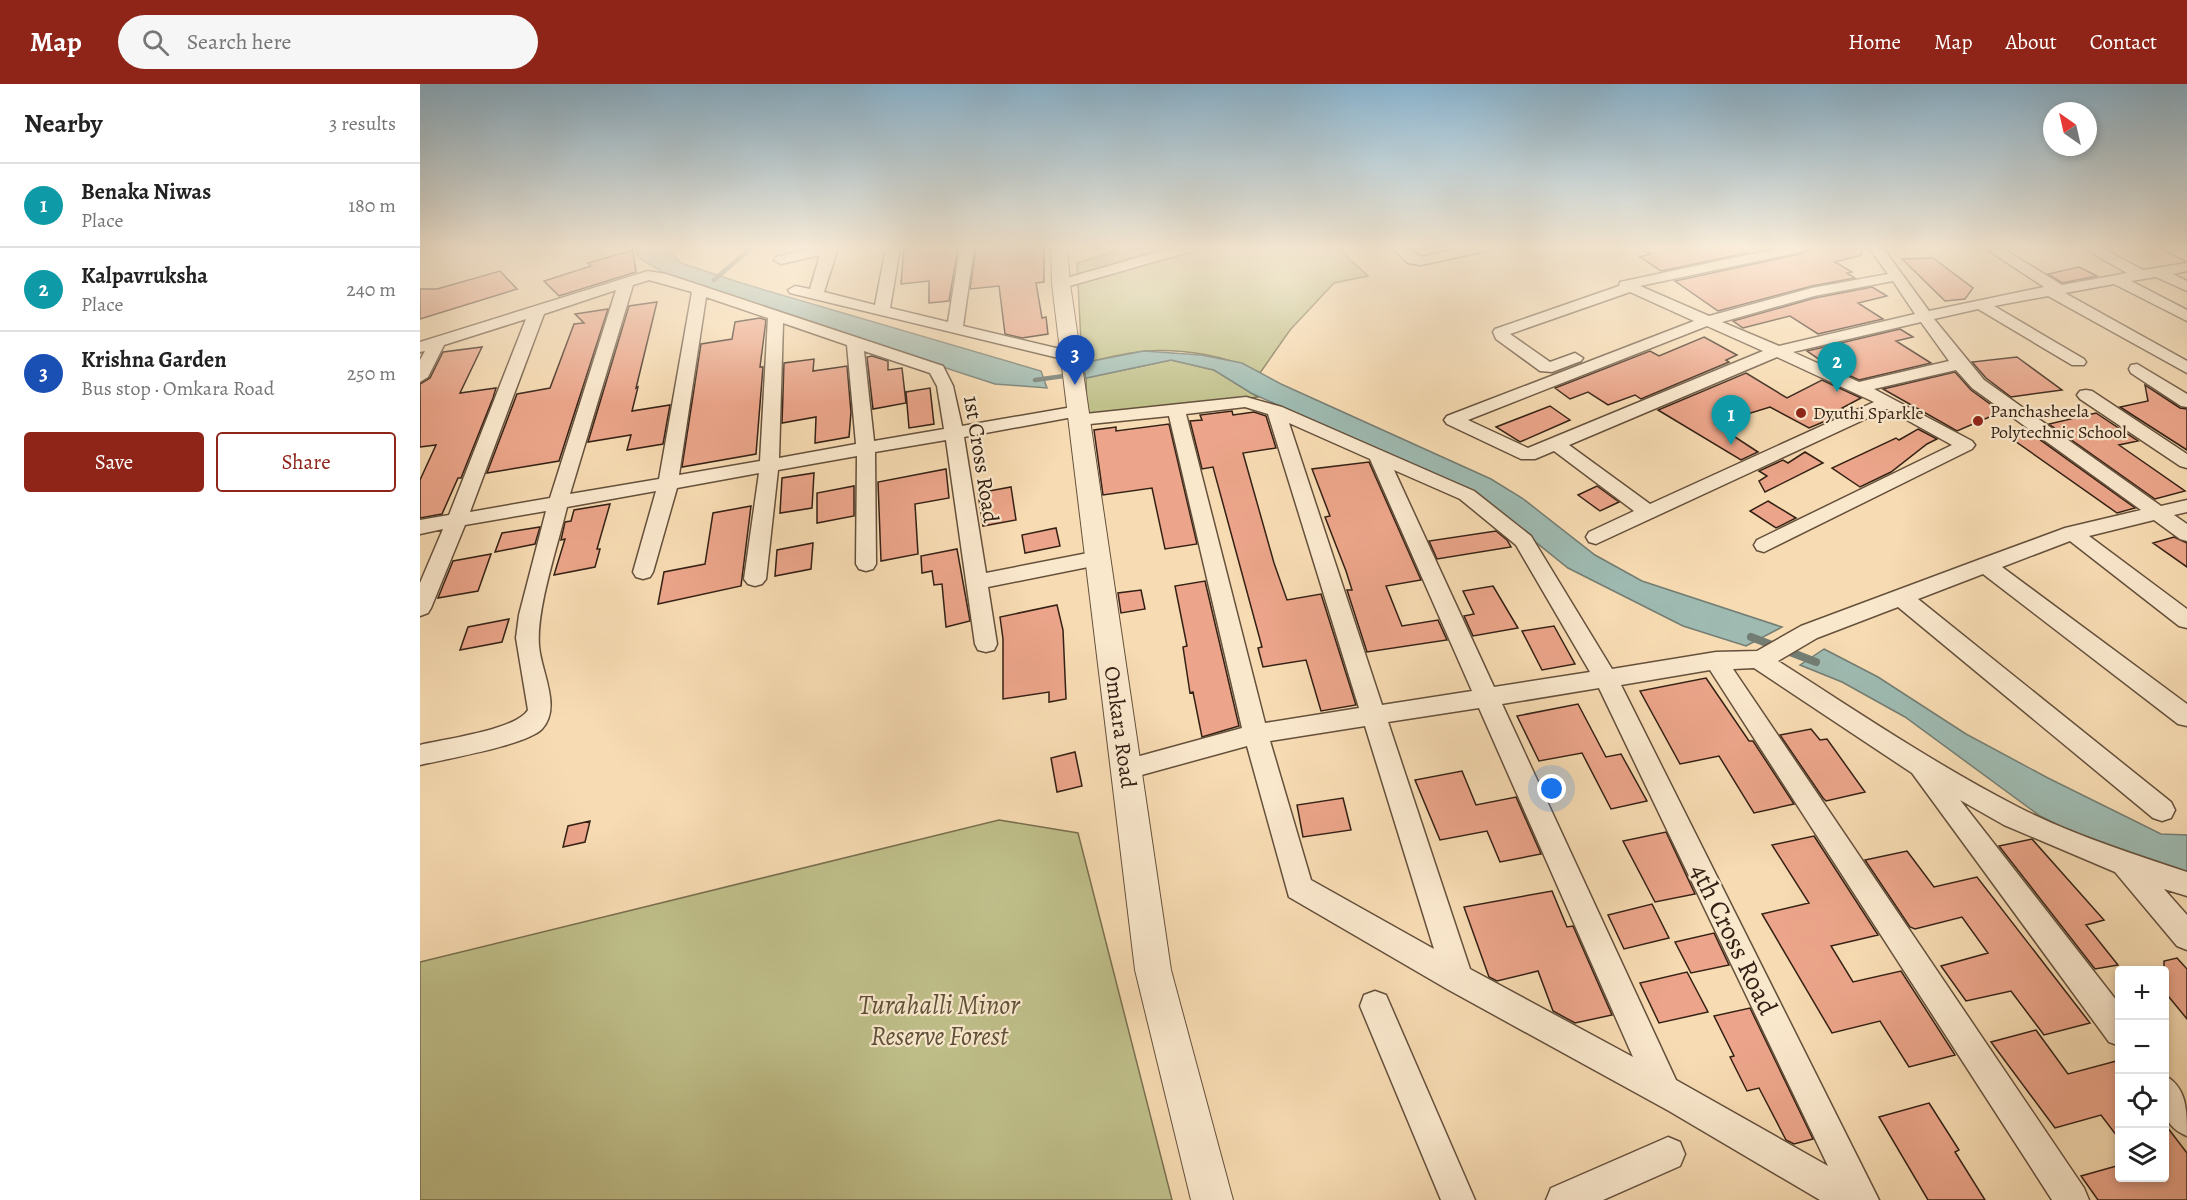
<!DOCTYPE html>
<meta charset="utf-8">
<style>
:root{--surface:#fff;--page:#f6f6f6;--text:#222;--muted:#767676;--line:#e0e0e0;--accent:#8f2418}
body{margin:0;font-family:Alegreya,serif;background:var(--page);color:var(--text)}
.controls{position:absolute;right:18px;bottom:18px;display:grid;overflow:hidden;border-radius:6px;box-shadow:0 3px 9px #0003}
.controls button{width:54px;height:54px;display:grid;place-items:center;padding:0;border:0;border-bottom:2px solid var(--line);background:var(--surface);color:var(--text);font:30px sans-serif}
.compass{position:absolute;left:1623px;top:18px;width:54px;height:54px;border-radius:50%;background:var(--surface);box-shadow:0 3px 9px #0003;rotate:326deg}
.you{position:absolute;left:1132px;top:705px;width:21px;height:21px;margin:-15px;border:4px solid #fff;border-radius:50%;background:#1a73e8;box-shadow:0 0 0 9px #1a73e833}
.badge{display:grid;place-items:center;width:39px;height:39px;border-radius:50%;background:var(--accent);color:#fff;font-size:20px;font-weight:700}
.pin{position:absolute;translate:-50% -50px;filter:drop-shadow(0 2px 3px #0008)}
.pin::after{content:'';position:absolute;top:32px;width:21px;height:18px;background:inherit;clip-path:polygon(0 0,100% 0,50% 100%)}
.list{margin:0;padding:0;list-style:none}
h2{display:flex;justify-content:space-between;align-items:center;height:78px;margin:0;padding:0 24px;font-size:26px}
h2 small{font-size:20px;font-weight:400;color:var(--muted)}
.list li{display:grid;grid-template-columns:39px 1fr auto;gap:18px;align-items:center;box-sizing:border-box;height:84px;padding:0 24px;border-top:2px solid var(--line)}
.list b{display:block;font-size:22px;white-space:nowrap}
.list p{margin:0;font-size:20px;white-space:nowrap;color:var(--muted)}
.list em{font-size:20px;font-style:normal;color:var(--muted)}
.actions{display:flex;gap:12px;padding:18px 24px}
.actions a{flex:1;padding:14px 0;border:2px solid var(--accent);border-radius:6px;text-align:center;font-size:21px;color:var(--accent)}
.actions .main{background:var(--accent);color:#fff}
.icon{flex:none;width:33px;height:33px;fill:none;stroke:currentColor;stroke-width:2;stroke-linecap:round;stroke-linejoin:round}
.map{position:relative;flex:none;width:1767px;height:1116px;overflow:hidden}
header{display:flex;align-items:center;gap:36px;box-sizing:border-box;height:84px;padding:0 30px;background:var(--accent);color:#fff}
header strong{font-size:28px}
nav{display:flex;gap:33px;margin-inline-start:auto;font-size:21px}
.search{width:420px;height:54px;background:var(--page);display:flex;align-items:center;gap:15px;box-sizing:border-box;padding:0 21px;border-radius:33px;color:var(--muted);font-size:22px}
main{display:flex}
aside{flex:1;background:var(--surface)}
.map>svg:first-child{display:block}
.green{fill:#bfbf8a;stroke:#7a7050;stroke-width:1.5}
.water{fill:#9ebab1;stroke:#747d73;stroke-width:1.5}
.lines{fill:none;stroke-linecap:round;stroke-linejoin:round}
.stream-far1{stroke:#747d73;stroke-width:4.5}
.stream{stroke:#747d73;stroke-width:8}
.building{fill:#eca58a;stroke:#342115;stroke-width:1.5}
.minor-casing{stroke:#65503c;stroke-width:3}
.tertiary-casing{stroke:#65503c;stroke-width:2}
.minor{fill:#fae8cd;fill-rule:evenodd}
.tertiary{fill:#fae8cd;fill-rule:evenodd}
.poi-dot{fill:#8f2418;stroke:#fae8cd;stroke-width:2}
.labels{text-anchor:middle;stroke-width:4.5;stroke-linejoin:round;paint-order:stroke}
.far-poi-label{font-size:18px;fill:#342115;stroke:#fae8cd;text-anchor:start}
.street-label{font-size:22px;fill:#342115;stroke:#fae8cd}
.near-street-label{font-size:27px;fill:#342115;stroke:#fae8cd}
.near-park-label{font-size:27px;font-style:italic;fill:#5e5038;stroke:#fae8cd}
</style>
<header>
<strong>Map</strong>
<div class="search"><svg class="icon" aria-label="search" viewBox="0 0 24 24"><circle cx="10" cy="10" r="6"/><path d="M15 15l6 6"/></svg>Search here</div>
<nav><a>Home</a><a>Map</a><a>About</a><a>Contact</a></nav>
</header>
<main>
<aside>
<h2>Nearby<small>3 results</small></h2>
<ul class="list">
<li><span class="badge" style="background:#0f9aa8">1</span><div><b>Benaka Niwas</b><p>Place</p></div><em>180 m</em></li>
<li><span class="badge" style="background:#0f9aa8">2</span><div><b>Kalpavruksha</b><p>Place</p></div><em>240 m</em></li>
<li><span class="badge" style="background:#1a4fb4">3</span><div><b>Krishna Garden</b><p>Bus stop · Omkara Road</p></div><em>250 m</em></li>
</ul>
<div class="actions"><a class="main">Save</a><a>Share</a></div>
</aside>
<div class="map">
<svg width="1767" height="1116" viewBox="0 0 1767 1116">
<rect width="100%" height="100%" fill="#f7dbb2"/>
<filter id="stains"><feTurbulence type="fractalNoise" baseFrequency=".00333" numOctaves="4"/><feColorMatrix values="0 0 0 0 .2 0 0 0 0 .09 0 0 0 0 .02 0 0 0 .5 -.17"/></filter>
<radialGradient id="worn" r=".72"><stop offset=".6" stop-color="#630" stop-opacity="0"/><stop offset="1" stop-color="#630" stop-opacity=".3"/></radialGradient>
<path class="green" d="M706 164H918L948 192 914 199 870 246 840 289C807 271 763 265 726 267 705 269 683 275 662 279L657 179Z
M751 276 794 286 838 313 667 334 666 294Z
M579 736 658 749 752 1116H0V878Z"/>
<path class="water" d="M216 164H246L261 179 321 199 621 287 627 304 575 300 258 197 219 174Z
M724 267 781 271 822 279 861 300 1071 395 1102 414 1175 471 1222 497 1362 543 1326 562 1263 542 1148 484 1058 412 831 309 794 286 751 276 666 294 662 279Z
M1404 565 1458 593 1546 650 1628 694 1741 750 1767 751V790L1704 774 1620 732 1485 633 1422 598 1380 581Z"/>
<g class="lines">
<path class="stream-far1" d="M294 196 331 164
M615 296 651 291"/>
<path class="stream" d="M1331 553 1396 578"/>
</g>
<path class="building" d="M484 164H538L529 217 509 219V197L481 200Z
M556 164H624V198L616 199 622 234 626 233 628 250 602 254 585 250 579 202 550 205Z
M1220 164H1320L1327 169 1241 187 1220 173 1230 170Z
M1395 164H1442V171L1415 178 1432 188 1427 189 1435 194 1392 202 1298 227 1255 197 1380 170Z
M213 166 216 188 139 212 124 197 171 182 168 179Z
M1513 174 1553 204 1545 215 1525 217 1482 175Z
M1659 183 1677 192 1642 199 1628 190Z
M80 187 97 205 0 235V205H17Z
M1452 203 1467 212 1438 219 1463 235 1398 250 1370 232 1323 244 1313 237 1395 214Z
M237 218 216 304 218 303 212 327 250 321 243 360 207 366 211 351 168 358 209 222Z
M188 225 139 377 67 389 97 310 130 304 154 240 164 239 155 230Z
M340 234 346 236 340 283H343L336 370 262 383 281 260 312 255 315 238Z
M1480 245 1493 253 1476 257 1511 279 1439 296 1409 282 1387 267Z
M1284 253 1317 271 1306 276 1309 278 1221 315 1215 311 1188 321 1168 308 1150 315 1135 304 1230 267 1239 272Z
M62 263 40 309 76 304 73 314 41 394H38L22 430 0 434V396L16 361 0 363V300L10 294 23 268Z
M452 272 468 277V286L482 284 486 319 453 325 447 273Z
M1597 273 1642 306 1591 313 1566 294 1552 278Z
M394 275 393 287 427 282 431 328 429 353 395 359 396 333 362 339 364 279Z
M1535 288 1551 306 1581 328 1537 347 1463 305Z
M1326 289 1367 314 1402 296 1441 314 1422 324 1425 326 1415 333 1389 344 1350 323 1295 340 1338 368 1321 376 1238 326Z
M1725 301 1760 324 1767 325V366L1700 323 1728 317Z
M510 304 514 340 489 344 486 308Z
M1130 322 1150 336 1100 358 1076 343Z
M812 327 813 331 834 328 846 332 856 364 823 369 854 479 867 516 901 510 936 621 901 627 886 576 843 583 838 564 842 563 793 383 782 385 770 337 782 336 780 331Z
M1676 329 1718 357 1699 361 1765 407 1735 415 1629 340Z
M749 340 777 460 745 465 732 404 683 411 674 346 696 343V347Z
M1498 345 1517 355 1507 360 1471 388 1440 403 1412 384 1476 354 1479 356Z
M1605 345 1715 424 1697 429 1585 350Z
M1385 368 1403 379 1345 408 1339 397 1347 392 1339 387 1363 376 1368 379Z
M949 378 1001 496 966 502 982 542 1018 536 1027 556 947 568 927 506H932L926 487 905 433 910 432 892 385Z
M526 385 529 414 495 420 498 470 461 477 458 398Z
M394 389 392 424 360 429 362 394Z
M434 402V432L397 439V409Z
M1177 402 1199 418 1180 427 1158 411Z
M591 403 596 436 563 442 558 409Z
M1348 417 1376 434 1356 444 1330 427Z
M190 420 177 465H180L175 483 134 491 145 455 141 456 145 438 151 437 154 426Z
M331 422 321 502 238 520 244 488 285 480 293 429Z
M120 443 115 460 75 468 82 449Z
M636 444 640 462 605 469 602 451Z
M1076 447 1087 456 1091 463 1017 475 1009 457Z
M1754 453 1767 459V483L1733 459Z
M393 459 391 485 355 492 357 466Z
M537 465 550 537 526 543 522 500 514 501 512 487 502 489 501 472Z
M71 470 58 507 18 514 33 477Z
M785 497 819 642 782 653 773 608 770 609 763 563 767 562 755 502Z
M1073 502 1098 544 1053 552 1044 532 1054 530 1043 507Z
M721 506 725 525 701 529 698 509Z
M637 521 643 546 646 615 629 618V608L583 615V555L580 533Z
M89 535 82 558 40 566 48 543Z
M1134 542 1155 580 1122 586 1102 547Z
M1286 594 1329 657H1333L1374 720 1334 729 1299 672 1260 680 1220 607Z
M1158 620 1186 673 1201 670 1227 717 1191 725 1162 669 1119 677 1097 632Z
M1391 645 1400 656 1407 655 1445 708 1406 717 1403 714 1360 651Z
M655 668 662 702 637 708 631 674Z
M1042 687 1056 721 1096 713 1121 770 1080 778 1067 747 1020 756 995 696Z
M923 714 931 746 883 753 877 721Z
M170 737 165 758 143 763 148 742Z
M1246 748 1275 810 1235 818 1203 757Z
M1394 752 1458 851 1411 862 1433 898 1481 887 1535 971 1489 983 1460 937 1412 949 1342 830 1389 819 1352 761Z
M1612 755 1684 836 1666 841 1698 881 1675 885 1579 762Z
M1487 767 1514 803 1557 793 1670 939 1624 951 1591 907 1546 917 1521 882 1568 869 1542 833 1495 845 1490 843 1445 776Z
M1132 807 1147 843 1153 842 1192 931 1155 939 1133 927 1118 887 1077 897 1069 893 1044 823Z
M1232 820 1249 854 1204 865 1188 831Z
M1294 849 1309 881 1271 889 1255 858Z
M1757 874 1767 885V935L1744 907V877Z
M1267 888 1288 928 1239 939 1220 899Z
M1330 924 1393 1055 1374 1060 1366 1056 1339 1004 1327 1007 1310 973 1314 972 1294 932Z
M1616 946 1648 990 1700 976V1056L1681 1031 1635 1044 1571 958Z
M1509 1019 1539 1066 1535 1068 1565 1116H1508L1459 1033Z
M1744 1039 1767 1069V1116H1678L1661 1092 1700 1081V1094H1744Z"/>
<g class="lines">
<g class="minor-casing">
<path id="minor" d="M393 164H418L404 208 455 221 466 164H480L470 224 528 238 540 164H554L543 242 657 269 659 272 651 277 370 209 368 206 375 202 390 205 400 171 361 180 354 176 356 173Z
M751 164H774L772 167 646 203H636L634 200 636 197Z
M972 164H988L1001 173 1041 164H1068L1066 167 1001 181 988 179Z
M1360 164H1387L1380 168 1220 202 1289 232 1392 204 1468 190 1449 164H1463L1509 227 1624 203 1565 164H1582L1642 201 1707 189 1663 164H1681L1723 186 1767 179V187L1753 190 1767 197V207L1736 193 1711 197 1767 226V237L1694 200 1645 209 1767 277V289L1628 212 1574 222 1664 275 1666 278 1664 281H1652L1558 225 1514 235 1564 296 1741 422 1767 416V428L1754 431 1767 440V457L1760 455 1734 436 1669 452 1767 525V544L1759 542 1650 457 1582 483 1767 620V642L1758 640 1563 490 1498 515 1751 718 1755 726 1751 734 1742 737 1733 734 1478 523 1397 554 1358 577C1438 628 1516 681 1600 724 1651 750 1713 770 1767 788V812L1744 805 1767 831V866L1757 862 1695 788 1584 741 1540 716 1700 921V962L1689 958 1492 689 1334 584 1313 585 1664 1104 1669 1116H1632L1290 586 1201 601 1459 1116H1400L1249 1027 1027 905 869 813 827 662 707 695 698 692 694 685 698 678 822 644 749 332 660 341 654 340 651 336 653 333 544 353 566 489 678 467 685 469 688 474 685 479 678 481 568 503 577 560 574 566 566 568 558 566 555 560 526 356 455 368 456 480 453 485 446 487 439 485 436 480 437 372 358 386 346 495 342 500 335 502 328 500 324 495 339 389 257 404 233 488 230 493 223 495 216 493 213 488 236 407 147 423C138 461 116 525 119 562 121 588 142 623 122 645 107 661 25 675 0 681V661C24 655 96 646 108 626L96 554 99 531 126 427 45 441 11 524 8 529 0 532V499L23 445 0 450V436L29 431 106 235 24 261 8 293 0 298V276L5 267 0 268V258L228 187 246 190 523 282 533 302 542 342 658 322 664 323 667 327 665 330 826 313 862 323 1054 407 1111 452 1192 585 1296 568 1337 567 1381 542 1558 476 1645 444 1721 426 1552 304 1536 286 1454 305 1552 357 1555 361 1552 365 1344 468 1337 466 1334 461 1337 456 1532 361 1467 325 1176 460 1169 458 1166 453 1169 448 1214 427 1134 367 1115 375H1101L1027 340 1024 336 1027 332 1274 237 1210 208 1090 250 1130 278 1155 269 1163 274 1161 277 1132 288 1120 287 1076 255 1073 248 1075 245 1199 202 1200 198ZM229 196 272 208 239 395 150 410 213 201ZM1473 197 1495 230 1359 262 1302 238 1394 212ZM196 206 130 414 50 428 124 230ZM286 213 348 234 340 377 259 391ZM1501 238 1529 277 1439 298 1373 268ZM363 239 427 261 436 360 359 374ZM1287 242 1343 267 1108 364 1048 336ZM444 267 510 289 517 302 524 345 454 357ZM1357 273 1454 318 1230 420 1149 361ZM825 323 848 330 939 624 845 639 766 330ZM869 339 950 375 1052 607 962 621ZM974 386 1040 415 1096 461 1170 588 1074 603ZM1179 604 1408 1082 1256 996 1082 620ZM1059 624 1213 973 1050 885 968 638ZM945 642 1014 865 891 796 850 657Z
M1741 164H1759L1767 168V177Z
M1717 280 1767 310V323L1761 322 1711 289 1709 285 1711 281Z
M1666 306 1672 307 1767 370V384L1760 382 1660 315 1657 311 1660 307Z
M955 907 966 911 1055 1116H1021L940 922 944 911Z
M1744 991C1767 1003 1767 1026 1767 1052 1738 1040 1744 1018 1744 991Z
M1248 1053 1260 1058 1265 1070 1260 1082 1183 1116H1126L1131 1104Z"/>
</g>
<g class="tertiary-casing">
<path id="tertiary" d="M631 164H647L650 200 751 886 813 1116H771L715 886 632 200Z"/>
</g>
<use href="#minor" class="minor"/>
<use href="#tertiary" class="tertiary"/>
</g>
<linearGradient id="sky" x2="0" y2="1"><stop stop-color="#8ab6d2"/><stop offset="0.51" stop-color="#fbefdc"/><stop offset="1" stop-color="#fbefdc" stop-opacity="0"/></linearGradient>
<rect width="1767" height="320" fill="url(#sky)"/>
<g class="poi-dot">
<circle cx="1381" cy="329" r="6"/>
<circle cx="1558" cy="337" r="6"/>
</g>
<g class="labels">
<g class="far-poi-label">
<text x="1570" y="333">Panchasheela<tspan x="1570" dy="21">Polytechnic School</tspan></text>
<text x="1393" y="335">Dyuthi Sparkle</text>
</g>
<g class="street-label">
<text transform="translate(562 375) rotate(81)" y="8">1st Cross Road</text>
<text transform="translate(701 643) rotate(82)" y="8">Omkara Road</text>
</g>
<g class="near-street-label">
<text transform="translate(1314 855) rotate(64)" y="9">4th Cross Road</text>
</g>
<g class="near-park-label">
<text x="519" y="930">Turahalli Minor<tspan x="519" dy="31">Reserve Forest</tspan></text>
</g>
</g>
<rect width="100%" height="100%" filter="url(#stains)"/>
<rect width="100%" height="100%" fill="url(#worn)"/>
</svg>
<div class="controls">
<button>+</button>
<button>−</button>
<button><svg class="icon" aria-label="locate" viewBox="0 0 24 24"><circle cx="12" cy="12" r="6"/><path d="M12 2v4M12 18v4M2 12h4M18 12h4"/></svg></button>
<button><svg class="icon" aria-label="layers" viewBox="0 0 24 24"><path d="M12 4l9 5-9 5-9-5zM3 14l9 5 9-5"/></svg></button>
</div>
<svg class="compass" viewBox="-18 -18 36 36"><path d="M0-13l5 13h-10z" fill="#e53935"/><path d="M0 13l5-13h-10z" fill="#767676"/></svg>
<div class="you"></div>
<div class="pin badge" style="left:1311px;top:361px;background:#0f9aa8">1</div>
<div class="pin badge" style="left:1417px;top:308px;background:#0f9aa8">2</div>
<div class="pin badge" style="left:655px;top:301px;background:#1a4fb4">3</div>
</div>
</main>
